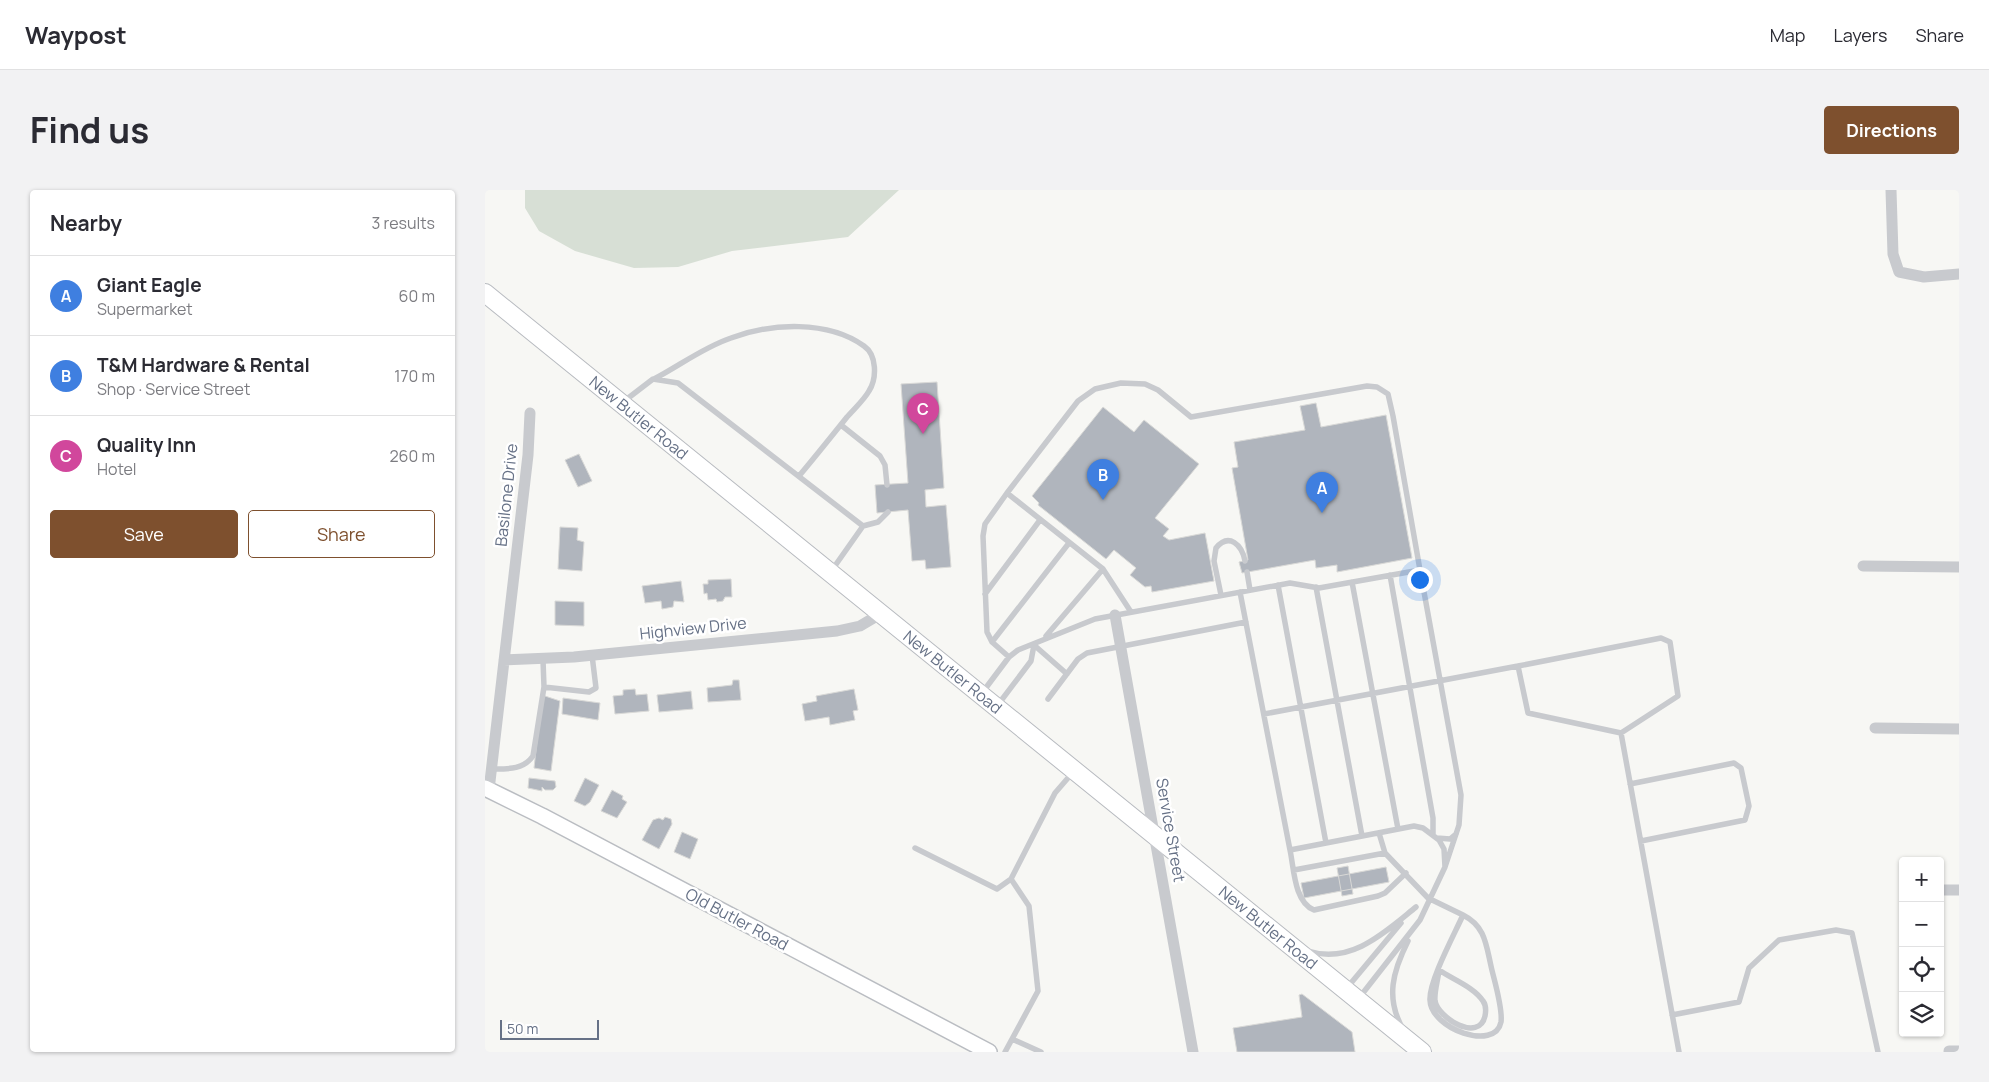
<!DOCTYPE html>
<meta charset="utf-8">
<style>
:root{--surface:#fff;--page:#f2f2f3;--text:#2b2b33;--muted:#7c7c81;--line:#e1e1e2;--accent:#7e502e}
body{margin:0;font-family:Manrope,sans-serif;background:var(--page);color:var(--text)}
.controls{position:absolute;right:15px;bottom:15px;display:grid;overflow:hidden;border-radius:5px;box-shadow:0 1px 4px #0004}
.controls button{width:45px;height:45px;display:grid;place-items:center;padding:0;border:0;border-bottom:1px solid var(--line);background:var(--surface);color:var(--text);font:25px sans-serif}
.scale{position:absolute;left:15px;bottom:12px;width:99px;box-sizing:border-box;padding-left:5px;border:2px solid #667186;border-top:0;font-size:14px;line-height:18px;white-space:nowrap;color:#667186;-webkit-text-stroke:4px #fff;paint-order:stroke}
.you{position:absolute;left:934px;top:389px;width:18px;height:18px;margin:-12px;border:4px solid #fff;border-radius:50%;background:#1a73e8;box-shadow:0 0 0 8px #1a73e833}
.badge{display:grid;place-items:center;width:32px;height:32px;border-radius:50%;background:var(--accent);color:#fff;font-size:16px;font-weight:700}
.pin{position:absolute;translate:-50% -41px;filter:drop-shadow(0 1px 2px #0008)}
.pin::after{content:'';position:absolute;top:26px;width:18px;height:15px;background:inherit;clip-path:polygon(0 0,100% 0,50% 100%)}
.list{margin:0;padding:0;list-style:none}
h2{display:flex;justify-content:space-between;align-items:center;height:65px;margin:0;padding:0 20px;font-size:21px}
h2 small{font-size:16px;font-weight:400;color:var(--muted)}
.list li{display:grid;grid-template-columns:32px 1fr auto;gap:15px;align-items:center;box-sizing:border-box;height:80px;padding:0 20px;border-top:1px solid var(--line)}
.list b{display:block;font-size:19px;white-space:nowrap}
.list p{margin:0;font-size:16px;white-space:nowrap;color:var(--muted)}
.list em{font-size:16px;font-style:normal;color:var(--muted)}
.actions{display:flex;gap:10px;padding:15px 20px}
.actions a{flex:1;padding:11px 0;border:1px solid var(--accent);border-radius:5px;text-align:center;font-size:18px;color:var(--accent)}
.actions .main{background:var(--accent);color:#fff}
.icon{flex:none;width:28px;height:28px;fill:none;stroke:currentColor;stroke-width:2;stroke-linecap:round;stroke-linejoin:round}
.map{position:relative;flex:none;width:1474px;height:862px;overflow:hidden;border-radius:5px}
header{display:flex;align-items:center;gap:30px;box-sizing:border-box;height:70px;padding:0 25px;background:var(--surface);border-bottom:1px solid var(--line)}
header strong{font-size:24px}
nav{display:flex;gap:28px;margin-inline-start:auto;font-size:18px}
.intro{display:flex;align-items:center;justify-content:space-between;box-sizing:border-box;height:120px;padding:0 30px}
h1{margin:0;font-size:35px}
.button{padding:12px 22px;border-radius:5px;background:var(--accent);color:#fff;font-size:18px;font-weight:700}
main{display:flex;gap:30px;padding:0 30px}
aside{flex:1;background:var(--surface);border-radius:5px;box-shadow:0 1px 4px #0004}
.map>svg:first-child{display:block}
.green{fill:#d7dfd5}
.building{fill:#b0b5bd;stroke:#d9d9d7}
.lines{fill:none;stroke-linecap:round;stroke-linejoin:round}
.secondary-casing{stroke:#babdc2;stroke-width:18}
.primary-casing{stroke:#b8bbc0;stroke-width:20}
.lane{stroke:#c8cace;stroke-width:5.5}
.street{stroke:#c8cace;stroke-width:11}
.secondary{stroke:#fff;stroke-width:15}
.primary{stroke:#fff;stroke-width:18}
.labels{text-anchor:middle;stroke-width:5;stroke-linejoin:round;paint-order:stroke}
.street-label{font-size:16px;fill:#667186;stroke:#fff}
</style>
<header>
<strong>Waypost</strong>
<nav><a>Map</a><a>Layers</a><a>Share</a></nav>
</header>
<div class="intro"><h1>Find us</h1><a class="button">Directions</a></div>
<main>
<aside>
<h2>Nearby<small>3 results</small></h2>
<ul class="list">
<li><span class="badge" style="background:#3f7fe0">A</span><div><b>Giant Eagle</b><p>Supermarket</p></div><em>60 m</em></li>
<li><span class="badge" style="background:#3f7fe0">B</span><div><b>T&amp;M Hardware &amp; Rental</b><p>Shop · Service Street</p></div><em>170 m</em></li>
<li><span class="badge" style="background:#d1479c">C</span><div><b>Quality Inn</b><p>Hotel</p></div><em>260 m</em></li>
</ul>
<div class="actions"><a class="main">Save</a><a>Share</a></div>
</aside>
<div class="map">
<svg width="1474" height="862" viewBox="0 0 1474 862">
<rect width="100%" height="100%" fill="#f7f7f4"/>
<path class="green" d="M40 0H414L363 47 247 61 193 77 149 78 90 61 54 41 40 18Z"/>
<path class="building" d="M452 192 459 298 440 300 441 317 461 315 466 377 441 379 440 370 427 371 423 320 392 323 390 295 423 293 416 194Z
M831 213 836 237 901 225 927 368 852 382V375L831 378 830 370 757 383 754 372 763 370 747 278 753 277 749 252 820 240 815 216Z
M618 217 649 242 659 230 714 274 670 328 684 339 678 346 684 350 720 343 729 391 667 402 666 396 660 397 645 385 651 378 629 360 621 369 553 315 554 313 547 306Z
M94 264 107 291 93 297 80 270Z
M75 337 93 338 92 350 99 352 97 381 73 379Z
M246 389 247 407H240L238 411 232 412 231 409 223 410 222 403 219 404 218 394H223V390Z
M196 391 199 412 189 411 188 417 177 419 176 411 160 413 157 396Z
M70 411 99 412V436L70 435Z
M248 490H254L256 510 223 512 222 498 247 495Z
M150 499 151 505 162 504 164 521 130 524 128 506 138 505V500Z
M369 499 373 520 368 521 370 530 345 535 344 527 320 531 317 514 332 511 331 506Z
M206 501 208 519 174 522 172 505Z
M57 505 75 511 66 581 49 578Z
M78 508 115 513 113 530 77 524Z
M44 588 70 591 71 597 68 600H60L57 597V601L43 598Z
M100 588 114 595 105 612 100 616 89 611Z
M127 600 138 606 137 609 142 612 132 628 116 621Z
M180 627 186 629 187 634 174 659 157 650 168 630 174 628 178 630Z
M197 642 213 649 205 669 189 662Z
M863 676 868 704 857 706 852 678Z
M901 677 904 692 819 708 816 693Z
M817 804 867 842 870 862H752L748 838 817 827 814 805Z"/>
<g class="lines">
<g class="secondary-casing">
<path id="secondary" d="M0 598 57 626 504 862"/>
</g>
<g class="primary-casing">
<g id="primary">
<path id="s1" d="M0 103 937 862"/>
</g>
</g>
<path class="lane" d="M169 189C194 176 219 157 246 148 286 133 343 130 379 156 392 165 392 188 384 201 379 210 369 219 362 227 346 247 330 267 314 286
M138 212 168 189 193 193 378 336 347 380
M356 235 395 266 400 275 402 295
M522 303 593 211 610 199 636 193 660 194 673 200 706 227 882 196 892 197 903 204 908 226 935 380
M378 336 393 332 403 322
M762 382 765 400
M905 385 948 628V644
M867 392 913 639
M793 395 841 653
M831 397 877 646
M755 402 805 660 929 636 938 638 954 650 959 659 960 677 935 730 874 808
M500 404 555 330
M736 405 729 371 731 358C744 342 757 355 760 371
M561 446 618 379
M507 452 584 353
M549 455 582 484
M524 467 507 452 502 442 498 346 500 334 522 303 618 379 646 422
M58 470 59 497 104 502 111 498 107 465
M497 503 524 467 533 460 610 429 805 393 834 398 935 380 976 605 974 635 960 677
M563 509 593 469 602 463 761 432
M512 516 546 471 549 455
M779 524 1033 476 1043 523 1136 543 1193 506 1185 452 1176 448 1033 476
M1136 543 1194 862
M7 579C23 579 38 580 48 566L59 497
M1145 594 1249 573 1256 578 1264 616 1260 630 1156 651
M894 643 900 663 943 708 978 725C969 745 944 791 945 810 946 839 1010 862 1016 832 1018 818 1009 790 1006 776 1001 754 1000 736 978 725
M952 648 965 649 971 644
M430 658 512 699 526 689 570 603 589 581
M805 660C809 678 809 712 829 720L893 706 900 703 921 683
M809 680 900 663
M823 761C866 775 900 742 931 717
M954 780C967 789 989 797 998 811 1001 815 1001 821 1000 826 994 853 953 828 950 811 949 802 953 790 954 780Z
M861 799 916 733
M1187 825 1254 812 1264 778 1294 750 1351 740 1367 743 1393 862
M918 839C900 808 908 781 923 751
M527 849 556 862
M520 862 553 801 544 716 526 689"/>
<path class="street" d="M1406 0 1408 64 1414 82 1439 87 1474 84
M1378 376 1474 377
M630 425 708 862
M19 470 89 467 352 441 375 436 397 423
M1390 538 1474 539
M4 600 43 265 45 223
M1455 700H1474
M1464 861H1474"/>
<use href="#secondary" class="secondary"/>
<use href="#primary" class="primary"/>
</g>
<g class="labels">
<g class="street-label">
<text dy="6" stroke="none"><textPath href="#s1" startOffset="198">New Butler Road</textPath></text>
<text transform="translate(21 305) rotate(-84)" y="6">Basilone Drive</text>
<text transform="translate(208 438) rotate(-6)" y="6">Highview Drive</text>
<text dy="6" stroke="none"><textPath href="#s1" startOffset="602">New Butler Road</textPath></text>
<text transform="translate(686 640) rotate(80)" y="6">Service Street</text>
<text transform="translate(252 729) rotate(28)" y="6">Old Butler Road</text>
<text dy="6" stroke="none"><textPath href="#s1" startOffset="1008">New Butler Road</textPath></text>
</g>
</g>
</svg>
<div class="controls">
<button>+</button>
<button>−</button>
<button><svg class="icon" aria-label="locate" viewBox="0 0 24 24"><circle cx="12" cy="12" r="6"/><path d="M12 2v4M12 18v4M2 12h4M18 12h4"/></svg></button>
<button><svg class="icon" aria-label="layers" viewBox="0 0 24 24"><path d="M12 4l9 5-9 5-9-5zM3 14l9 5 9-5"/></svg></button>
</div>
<div class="scale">50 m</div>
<div class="you"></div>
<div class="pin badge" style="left:837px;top:323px;background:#3f7fe0">A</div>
<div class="pin badge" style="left:618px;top:310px;background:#3f7fe0">B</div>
<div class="pin badge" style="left:438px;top:244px;background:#d1479c">C</div>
</div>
</main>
